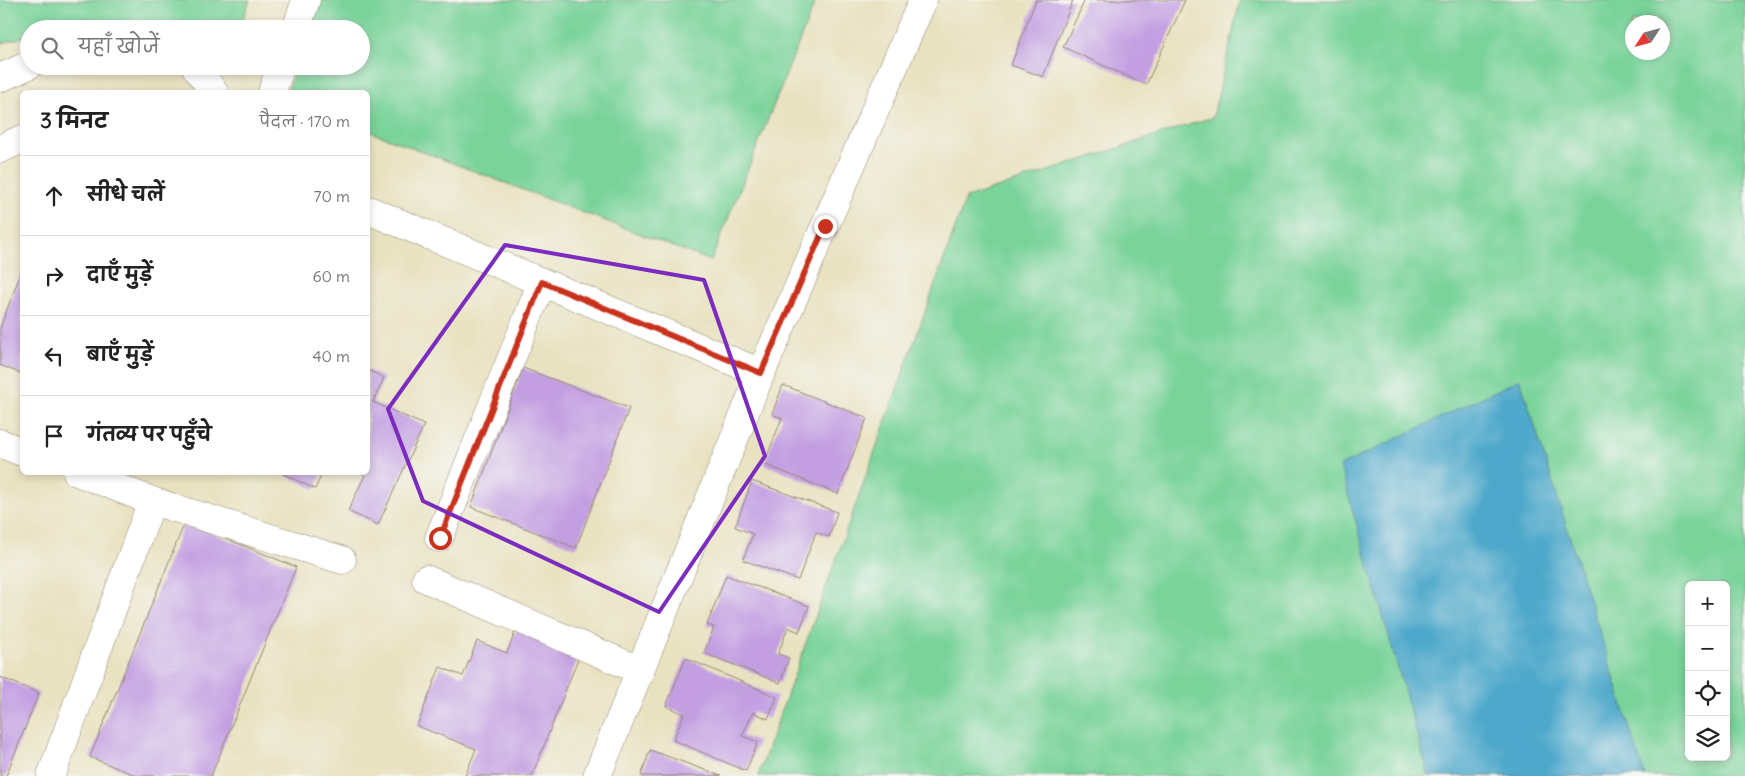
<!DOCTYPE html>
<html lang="hi">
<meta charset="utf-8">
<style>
:root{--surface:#fff;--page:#f2f2f2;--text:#222;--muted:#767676;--line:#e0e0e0}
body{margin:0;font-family:Delius,"Playpen Sans Deva",sans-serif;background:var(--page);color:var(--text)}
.controls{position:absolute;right:15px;bottom:15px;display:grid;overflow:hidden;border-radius:8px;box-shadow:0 2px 8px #0003}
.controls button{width:45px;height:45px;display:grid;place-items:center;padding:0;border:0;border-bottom:1px solid var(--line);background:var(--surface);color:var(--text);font:25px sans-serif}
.compass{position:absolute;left:1625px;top:15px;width:45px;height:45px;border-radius:50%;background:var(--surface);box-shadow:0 2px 8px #0003;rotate:234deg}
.stop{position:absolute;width:15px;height:15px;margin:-11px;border:4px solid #c8321e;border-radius:50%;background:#fff}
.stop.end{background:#c8321e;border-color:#fff;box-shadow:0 1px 5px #0008}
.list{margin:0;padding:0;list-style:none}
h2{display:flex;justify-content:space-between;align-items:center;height:65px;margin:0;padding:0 20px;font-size:21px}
h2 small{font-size:16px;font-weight:400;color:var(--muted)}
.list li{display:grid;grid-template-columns:32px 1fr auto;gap:15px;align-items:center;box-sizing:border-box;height:80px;padding:0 20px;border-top:1px solid var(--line)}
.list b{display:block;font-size:19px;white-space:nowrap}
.list em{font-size:16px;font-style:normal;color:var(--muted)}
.icon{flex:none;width:28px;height:28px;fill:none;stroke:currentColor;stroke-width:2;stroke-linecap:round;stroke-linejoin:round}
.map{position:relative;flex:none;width:1745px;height:776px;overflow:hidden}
.search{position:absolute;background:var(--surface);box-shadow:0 2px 8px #0003;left:20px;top:20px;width:350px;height:55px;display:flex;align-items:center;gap:12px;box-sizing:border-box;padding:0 18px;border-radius:28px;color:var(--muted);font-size:19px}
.panel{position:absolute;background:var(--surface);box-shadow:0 2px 8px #0003;left:20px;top:90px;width:350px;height:385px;border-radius:8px}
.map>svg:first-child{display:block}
.green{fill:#79d39a;stroke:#5a7e5c;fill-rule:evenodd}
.water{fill:#4ea8cb;stroke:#446974}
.building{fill:#c39fe2}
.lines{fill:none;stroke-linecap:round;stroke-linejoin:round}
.street-casing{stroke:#928670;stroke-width:29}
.street{stroke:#fff;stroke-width:28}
.route{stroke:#c8321e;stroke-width:6}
.marked{fill:none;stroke:#7b2cbf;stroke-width:4;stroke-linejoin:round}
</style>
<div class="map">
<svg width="1745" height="776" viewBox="0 0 1745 776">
<rect width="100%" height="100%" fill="#f6f6f2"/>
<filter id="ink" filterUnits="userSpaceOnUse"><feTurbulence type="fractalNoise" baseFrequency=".02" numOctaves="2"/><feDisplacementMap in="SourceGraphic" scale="10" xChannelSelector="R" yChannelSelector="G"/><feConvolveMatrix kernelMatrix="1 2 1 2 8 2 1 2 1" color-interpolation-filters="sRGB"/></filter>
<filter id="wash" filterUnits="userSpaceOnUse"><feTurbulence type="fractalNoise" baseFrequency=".0096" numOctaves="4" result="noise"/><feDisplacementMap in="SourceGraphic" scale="20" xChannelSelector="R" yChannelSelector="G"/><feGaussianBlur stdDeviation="1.12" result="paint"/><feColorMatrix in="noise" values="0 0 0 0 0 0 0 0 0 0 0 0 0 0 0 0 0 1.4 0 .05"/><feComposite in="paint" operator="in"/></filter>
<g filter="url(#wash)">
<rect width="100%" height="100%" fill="#e9e2c1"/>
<path class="green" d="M0 0H250L239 29H211L82 18 48 29H29V35L0 44Z
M321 0H816L711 261 368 131V92H287L297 66H361V29H310Z
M1240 0H1745V776H758L966 198 1213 117ZM1632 22H1662V52H1632ZM1689 585H1726V757H1689Z"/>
<path class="water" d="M1520 379 1645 776H1429L1340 466Z"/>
<g id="blocks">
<path class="building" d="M1036 0H1073L1043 77 1011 65Z
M1085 0H1185L1146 85 1063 47Z
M22 270V374L0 365V328Z
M523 368 629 408 576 548 471 507Z
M368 370 384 378 373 402 424 425 378 525 348 511 365 475 359 472H368Z
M783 385 867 418 838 494 764 464 782 418 772 414Z
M279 472H323L315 489Z
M752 481 837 512 829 537 816 532 798 580 743 560 753 534 735 527Z
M185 522 296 567 211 776H137L90 757Z
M726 575 809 606 799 632 788 627 778 654 789 658 780 683 704 653 714 627 707 625Z
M518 625 581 651 532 776H465L476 749 417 726 440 667 463 676 477 641 507 653Z
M686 658 777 697 768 719 753 712 742 736 758 742 746 771 673 740 684 714 666 706Z
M0 677 39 693 6 776H0Z
M650 750 721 776H641Z"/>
</g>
</g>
<g filter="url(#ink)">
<use href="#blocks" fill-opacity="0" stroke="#928670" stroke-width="1"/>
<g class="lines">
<g class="street-casing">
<path id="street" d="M296 29 306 0
M195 66 214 92
M0 78 29 65
M272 92 281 66
M0 149 22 139
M368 210 761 373
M0 443 22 452
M77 472 152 501 342 560
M439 538 542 282
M426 579 639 670
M51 776 152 501
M597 776 761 373 923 0"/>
</g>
<use href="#street" class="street"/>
</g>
</g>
<g class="lines" filter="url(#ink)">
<path class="route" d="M440 538 542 282 761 373 825 226"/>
</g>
<path class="marked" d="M505 245 704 280 765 456 659 612 423 501 388 409Z"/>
</svg>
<div class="controls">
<button>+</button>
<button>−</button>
<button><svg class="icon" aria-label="locate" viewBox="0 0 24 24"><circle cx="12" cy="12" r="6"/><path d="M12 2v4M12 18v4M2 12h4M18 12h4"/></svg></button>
<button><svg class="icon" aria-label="layers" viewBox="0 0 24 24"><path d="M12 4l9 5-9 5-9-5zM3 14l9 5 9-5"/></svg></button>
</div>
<svg class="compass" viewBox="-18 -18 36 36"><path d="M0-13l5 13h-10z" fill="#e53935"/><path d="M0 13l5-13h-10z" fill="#767676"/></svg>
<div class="stop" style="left:440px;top:538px"></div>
<div class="stop end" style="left:825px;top:226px"></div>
<div class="search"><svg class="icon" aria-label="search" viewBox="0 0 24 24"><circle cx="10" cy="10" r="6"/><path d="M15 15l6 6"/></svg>यहाँ खोजें</div>
<section class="panel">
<h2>3 मिनट<small>पैदल · 170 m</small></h2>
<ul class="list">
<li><svg class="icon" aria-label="ahead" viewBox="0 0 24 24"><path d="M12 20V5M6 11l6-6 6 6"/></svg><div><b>सीधे चलें</b></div><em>70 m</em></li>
<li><svg class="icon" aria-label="right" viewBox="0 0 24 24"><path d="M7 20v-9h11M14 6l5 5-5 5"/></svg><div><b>दाएँ मुड़ें</b></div><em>60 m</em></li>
<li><svg class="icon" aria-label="left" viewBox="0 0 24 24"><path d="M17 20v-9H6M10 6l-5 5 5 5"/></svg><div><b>बाएँ मुड़ें</b></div><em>40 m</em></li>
<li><svg class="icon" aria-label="arrive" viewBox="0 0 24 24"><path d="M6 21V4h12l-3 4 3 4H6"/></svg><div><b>गंतव्य पर पहुँचे</b></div></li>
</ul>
</section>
</div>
